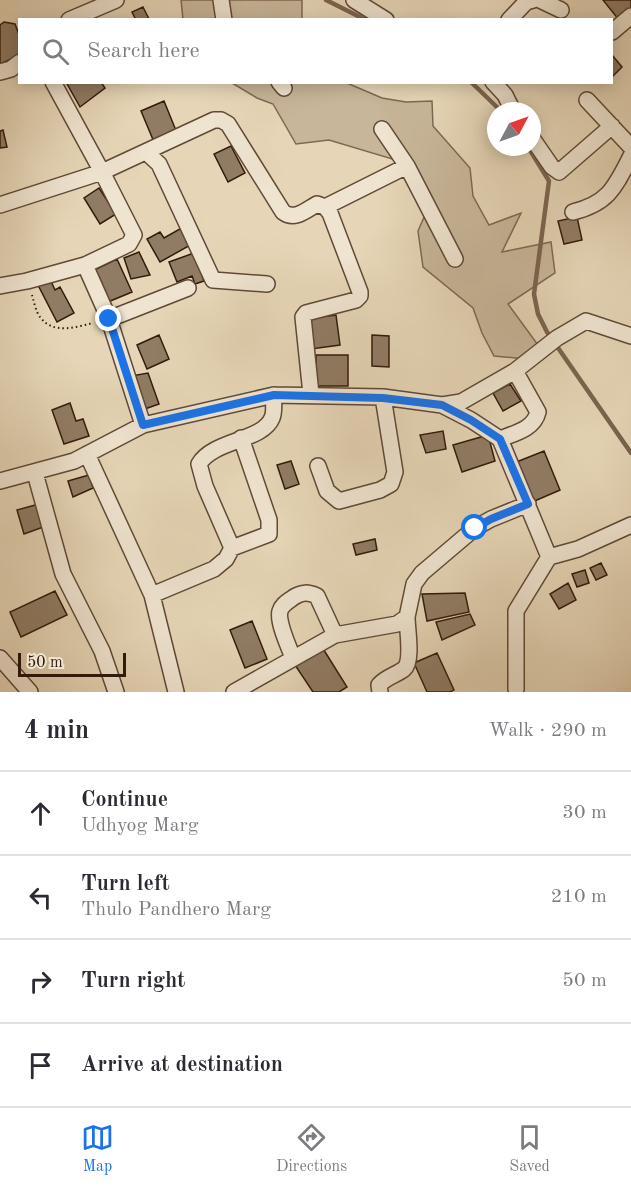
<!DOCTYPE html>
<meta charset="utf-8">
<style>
:root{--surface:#fff;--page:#f7f7f7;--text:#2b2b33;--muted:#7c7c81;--line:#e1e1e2;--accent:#1a73e8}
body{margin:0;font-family:"Old Standard TT",serif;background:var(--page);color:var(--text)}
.compass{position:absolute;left:487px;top:102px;width:54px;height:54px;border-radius:50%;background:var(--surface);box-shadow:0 3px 15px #0003;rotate:49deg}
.scale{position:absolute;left:18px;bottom:15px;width:108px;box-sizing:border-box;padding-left:6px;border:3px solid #331a0b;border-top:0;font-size:16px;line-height:21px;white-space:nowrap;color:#331a0b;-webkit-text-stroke:4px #efe4d0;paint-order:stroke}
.stop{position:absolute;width:18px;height:18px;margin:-14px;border:4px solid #1a73e8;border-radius:50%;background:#fff}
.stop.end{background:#1a73e8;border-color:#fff;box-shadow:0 2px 6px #0008}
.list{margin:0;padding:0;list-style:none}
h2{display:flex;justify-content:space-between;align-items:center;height:78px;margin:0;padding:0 24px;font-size:26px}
h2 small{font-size:20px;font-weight:400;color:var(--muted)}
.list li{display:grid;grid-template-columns:39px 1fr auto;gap:18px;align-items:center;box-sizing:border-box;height:84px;padding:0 24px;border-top:2px solid var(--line)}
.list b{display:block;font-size:22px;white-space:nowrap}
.list p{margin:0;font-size:20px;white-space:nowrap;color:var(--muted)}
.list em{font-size:20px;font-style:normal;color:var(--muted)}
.icon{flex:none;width:33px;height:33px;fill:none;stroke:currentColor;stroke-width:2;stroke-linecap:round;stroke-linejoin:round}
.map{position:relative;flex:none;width:631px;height:692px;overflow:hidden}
.search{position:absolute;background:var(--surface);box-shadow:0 3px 15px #0003;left:18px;right:18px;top:18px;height:66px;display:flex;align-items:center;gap:15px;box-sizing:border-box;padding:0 21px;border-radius:0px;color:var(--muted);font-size:22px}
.sheet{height:414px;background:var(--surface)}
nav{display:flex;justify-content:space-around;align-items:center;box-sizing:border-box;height:84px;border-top:2px solid var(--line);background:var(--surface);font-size:16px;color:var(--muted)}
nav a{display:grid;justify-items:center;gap:3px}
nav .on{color:var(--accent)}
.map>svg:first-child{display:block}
.green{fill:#c8b69a;stroke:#7e6852;stroke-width:1.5}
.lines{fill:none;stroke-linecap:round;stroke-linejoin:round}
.stream{stroke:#7a644f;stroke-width:4.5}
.building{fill:#907c64;stroke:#331a0b;stroke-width:1.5}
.street-casing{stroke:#604936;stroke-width:18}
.path{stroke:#331a0b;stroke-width:2;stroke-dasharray:1.5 3;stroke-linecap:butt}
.street{stroke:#efe4d0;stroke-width:15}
.route{stroke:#1a73e8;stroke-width:8}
</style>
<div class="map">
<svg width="631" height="692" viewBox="0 0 631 692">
<rect width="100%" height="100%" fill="#e6d6b7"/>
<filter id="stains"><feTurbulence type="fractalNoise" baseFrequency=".00333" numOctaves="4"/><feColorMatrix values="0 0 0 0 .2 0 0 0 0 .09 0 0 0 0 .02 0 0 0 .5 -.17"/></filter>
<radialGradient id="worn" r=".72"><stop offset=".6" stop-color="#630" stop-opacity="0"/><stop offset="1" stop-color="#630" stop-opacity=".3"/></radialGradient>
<path class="green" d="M181 0H302V19H183Z
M232 83H347L382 98 406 102 432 101 433 126 470 168 473 196 489 225 521 213 502 252 551 242 555 273 508 304 538 345 528 359 494 356 482 333 473 308 423 267 418 231 428 208 416 166 329 140 296 144 273 104 257 98Z"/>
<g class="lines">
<path class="stream" d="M326 0 366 20
M471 82 501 111
M528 147 549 181 534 294 538 314 547 332 631 453"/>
</g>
<path class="building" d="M603 0H631V11L619 20Z
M143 7 149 19 136 20 132 12Z
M4 22 15 24 20 37V55L0 64V25Z
M612 55 622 67 612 77Z
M66 82H101L105 88 80 107Z
M164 101 177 133 154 142 141 111Z
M3 130 7 147 0 148V131Z
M231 146 245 173 228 182 214 154Z
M99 188 116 214 100 224 84 198Z
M577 217 582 240 564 244 558 221Z
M185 226 194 243 160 262 147 239 160 232 164 238Z
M139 252 150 275 131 279 124 258Z
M194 253 204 281 195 284 192 276 177 282 169 262Z
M117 259 132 292 108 302 94 270Z
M50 279 55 290 60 287 74 313 57 322 38 285Z
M336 315 340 345 311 349 307 319Z
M159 335 169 359 147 369 137 345Z
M372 335 389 336V367L372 366Z
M316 355H348V386H316Z
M148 373 159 404 142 410 131 376Z
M510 384 521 401 503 411 493 393Z
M70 403 76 421 83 419 89 436 64 444 52 410Z
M443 431 446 449 426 453 420 435Z
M488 435 495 461 462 472 453 445Z
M544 451 560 490 530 503 514 463Z
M291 461 299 484 285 489 277 465Z
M89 475 93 488 73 497 68 481Z
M39 504 46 526 24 534 17 510Z
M375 539 377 550 356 555 353 544Z
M601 563 607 575 596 580 590 568Z
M585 570 589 583 577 587 572 574Z
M568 583 576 600 559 609 550 594Z
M55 591 67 615 21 637 10 612Z
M465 593 469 612 427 621 422 594Z
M470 614 475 625 442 640 436 622Z
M252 621 267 659 245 668 230 630Z
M322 647 347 687 339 692H313L295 665Z
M437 653 454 690 450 692H427L414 663Z"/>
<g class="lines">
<g class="street-casing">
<path id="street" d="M221 0 224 20
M354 0 386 20
M540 0 561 10
M69 20 116 0
M509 20 526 2 533 0
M612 32 631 16
M0 72 11 69 20 62
M53 82 102 172 214 120H221L228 124 283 212C295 221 306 210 317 204L325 207 330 213 360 292V296L356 300 306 313 303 317 311 394
M279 82 284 88
M493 82 505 95 513 111
M587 100 631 147
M382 129 407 166 455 259
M532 138 552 167 559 172 612 126
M146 152 159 164 213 280 267 284
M0 205 102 172 134 235 129 244 85 265
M325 207 407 166
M573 212C609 203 615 187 631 156
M0 286 27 281 85 265 109 319 143 425
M109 319 188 288
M442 405 461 402 515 371 557 338 586 321 631 336
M500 439C515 433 534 429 538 412L515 371
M87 454 152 595 176 692
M318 466 327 491 339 501 380 490 391 484 395 472 383 397
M35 473 63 574 102 651 116 692
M0 481 74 461 143 425 274 395 383 397 442 405 471 420 500 439 549 557
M232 548 205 486 199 464C213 440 263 441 272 418 275 412 273 401 274 395
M549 557 578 549 631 525
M152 595 214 569 226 559 232 548 269 534V520L241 438
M0 658 30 692
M293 658C289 647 277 622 280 611 282 604 289 601 294 597 302 592 308 592 317 596L335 635
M516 689V611L549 557
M234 692 335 635 397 624 407 617 414 584 422 573 475 528 491 519 528 504
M380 692 379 685C386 677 396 675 404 669 413 661 407 629 407 617"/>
</g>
<path class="path" d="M32 295C34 302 36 312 40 317 53 335 76 327 93 323"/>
<use href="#street" class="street"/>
</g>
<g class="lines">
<path class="route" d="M109 319 143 425 274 395 383 398 442 405 471 420 500 439 528 504 491 519 475 528"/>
</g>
<rect width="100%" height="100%" filter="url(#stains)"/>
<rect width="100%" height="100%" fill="url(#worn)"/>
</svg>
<svg class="compass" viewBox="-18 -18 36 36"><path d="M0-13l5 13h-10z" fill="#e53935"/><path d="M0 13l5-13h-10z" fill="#7c7c81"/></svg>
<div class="scale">50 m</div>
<div class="stop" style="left:475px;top:528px"></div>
<div class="stop end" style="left:109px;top:319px"></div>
<div class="search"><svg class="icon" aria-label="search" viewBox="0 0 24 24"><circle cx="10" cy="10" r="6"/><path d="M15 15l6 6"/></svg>Search here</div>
</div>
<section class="sheet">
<h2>4 min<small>Walk · 290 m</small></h2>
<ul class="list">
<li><svg class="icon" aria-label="ahead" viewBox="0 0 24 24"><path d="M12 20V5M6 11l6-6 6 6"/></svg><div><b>Continue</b><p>Udhyog Marg</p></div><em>30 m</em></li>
<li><svg class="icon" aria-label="left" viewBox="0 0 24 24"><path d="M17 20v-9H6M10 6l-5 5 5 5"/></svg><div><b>Turn left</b><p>Thulo Pandhero Marg</p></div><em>210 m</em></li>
<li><svg class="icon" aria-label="right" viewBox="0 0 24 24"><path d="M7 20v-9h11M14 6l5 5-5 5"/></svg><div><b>Turn right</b></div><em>50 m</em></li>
<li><svg class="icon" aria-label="arrive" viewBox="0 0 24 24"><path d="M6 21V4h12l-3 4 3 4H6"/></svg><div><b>Arrive at destination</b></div></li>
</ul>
</section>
<nav>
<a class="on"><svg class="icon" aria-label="map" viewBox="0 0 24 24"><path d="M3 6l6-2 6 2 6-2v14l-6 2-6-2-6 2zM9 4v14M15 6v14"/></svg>Map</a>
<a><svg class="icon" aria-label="directions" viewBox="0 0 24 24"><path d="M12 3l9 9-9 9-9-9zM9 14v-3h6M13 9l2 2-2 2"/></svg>Directions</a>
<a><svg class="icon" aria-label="saved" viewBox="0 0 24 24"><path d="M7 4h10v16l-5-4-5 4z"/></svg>Saved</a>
</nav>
